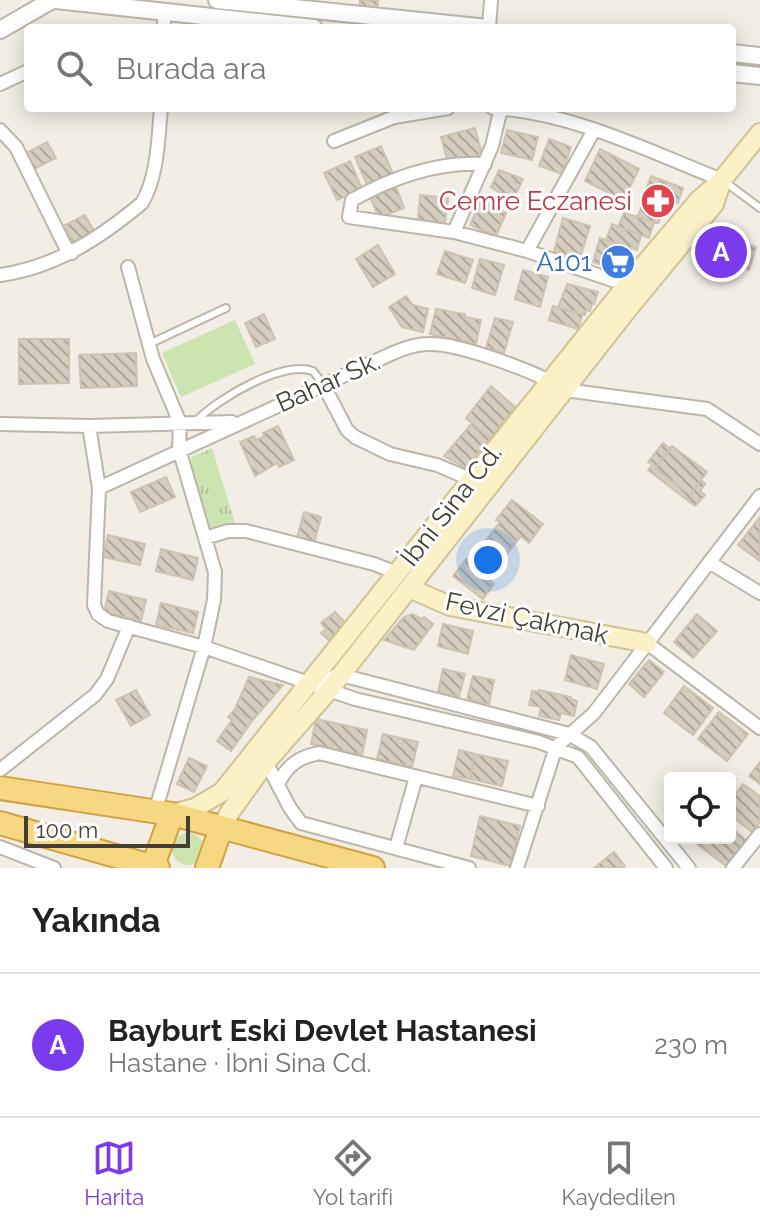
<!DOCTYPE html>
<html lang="tr">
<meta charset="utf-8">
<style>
:root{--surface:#fff;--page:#f2f2f2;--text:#222;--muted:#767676;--line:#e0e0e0;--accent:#7c3aed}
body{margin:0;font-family:Raleway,sans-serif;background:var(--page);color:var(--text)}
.controls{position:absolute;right:24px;bottom:24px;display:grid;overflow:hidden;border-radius:8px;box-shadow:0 4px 20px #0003}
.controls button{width:72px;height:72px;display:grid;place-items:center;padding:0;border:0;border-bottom:2px solid var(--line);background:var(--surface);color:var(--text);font:40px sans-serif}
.scale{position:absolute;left:24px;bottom:20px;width:166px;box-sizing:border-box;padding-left:8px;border:4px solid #443f35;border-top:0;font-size:22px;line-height:28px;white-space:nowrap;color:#443f35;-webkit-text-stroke:6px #fff;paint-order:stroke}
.you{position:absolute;left:488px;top:560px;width:28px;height:28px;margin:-20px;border:6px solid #fff;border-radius:50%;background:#1a73e8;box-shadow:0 0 0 12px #1a73e833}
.badge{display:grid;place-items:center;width:52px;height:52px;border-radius:50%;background:var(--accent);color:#fff;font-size:26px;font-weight:700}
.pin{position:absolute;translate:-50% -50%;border:4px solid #fff;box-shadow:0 2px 8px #0006}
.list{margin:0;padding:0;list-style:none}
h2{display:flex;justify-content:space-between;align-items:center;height:104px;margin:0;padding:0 32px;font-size:34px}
h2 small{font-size:26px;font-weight:400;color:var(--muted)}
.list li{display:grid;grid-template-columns:52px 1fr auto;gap:24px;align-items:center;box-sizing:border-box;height:144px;padding:0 32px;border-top:2px solid var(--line)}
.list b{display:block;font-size:30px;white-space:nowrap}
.list p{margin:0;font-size:26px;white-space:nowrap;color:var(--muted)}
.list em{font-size:26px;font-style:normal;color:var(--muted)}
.icon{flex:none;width:44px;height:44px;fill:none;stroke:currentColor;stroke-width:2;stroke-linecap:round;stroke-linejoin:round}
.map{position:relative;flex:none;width:760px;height:868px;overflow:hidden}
.search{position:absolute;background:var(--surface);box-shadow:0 4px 20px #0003;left:24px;right:24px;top:24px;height:88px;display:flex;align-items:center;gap:20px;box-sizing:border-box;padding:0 28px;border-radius:8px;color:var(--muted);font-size:30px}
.sheet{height:248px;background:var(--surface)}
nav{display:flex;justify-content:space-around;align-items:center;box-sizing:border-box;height:112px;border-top:2px solid var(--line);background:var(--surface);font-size:22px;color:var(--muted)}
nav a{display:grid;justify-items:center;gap:4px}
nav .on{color:var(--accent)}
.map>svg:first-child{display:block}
.grass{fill:#cbe4b0}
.park{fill:url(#park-tufts)}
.building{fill:url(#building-back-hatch);stroke:#cdc3af;stroke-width:2}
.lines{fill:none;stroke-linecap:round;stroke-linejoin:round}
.service-casing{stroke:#bcb6a9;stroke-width:10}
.minor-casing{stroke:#bcb6a9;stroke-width:16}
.tertiary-casing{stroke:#bcb6a9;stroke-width:20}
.secondary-casing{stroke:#cfc397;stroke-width:22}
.trunk-casing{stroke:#d3a23e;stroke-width:26}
.service{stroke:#fff;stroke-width:6}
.minor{stroke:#fff;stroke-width:12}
.tertiary{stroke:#fff;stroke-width:16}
.secondary{stroke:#fbf0c6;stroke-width:18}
.trunk{stroke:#f6d782;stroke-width:22}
.labels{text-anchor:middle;stroke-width:6;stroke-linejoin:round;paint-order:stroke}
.health-label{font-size:26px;fill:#be3a42;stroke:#fff;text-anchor:end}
.shop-label{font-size:26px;fill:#366cbe;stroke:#fff;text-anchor:end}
.street-label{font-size:26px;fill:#443f35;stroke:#fff}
</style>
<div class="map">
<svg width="760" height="868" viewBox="0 0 760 868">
<defs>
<pattern id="park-tufts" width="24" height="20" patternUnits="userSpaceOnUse" patternTransform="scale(2)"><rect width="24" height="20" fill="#cbe4b0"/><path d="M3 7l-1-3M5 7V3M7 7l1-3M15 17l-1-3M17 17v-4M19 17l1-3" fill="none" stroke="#b0c598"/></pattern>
<pattern id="building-back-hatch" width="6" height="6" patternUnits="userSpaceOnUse" patternTransform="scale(2)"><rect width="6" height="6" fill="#d6cdbf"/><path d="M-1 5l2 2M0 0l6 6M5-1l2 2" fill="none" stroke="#afa89c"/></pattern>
</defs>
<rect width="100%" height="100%" fill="#f2eee6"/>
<path class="grass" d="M235 320 255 364 181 397 162 353Z
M172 849a16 16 0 1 1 32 0a16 16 0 1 1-32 0Z"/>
<path class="park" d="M212 448 236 526 207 527 189 468 192 457Z"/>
<path class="building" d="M360 0H378L377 11 359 9Z
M475 128 482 154 448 163 441 137Z
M507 130 538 137 532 160 501 153Z
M549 139 571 147 562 174 539 166Z
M47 142 56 158 34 169 26 153Z
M381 146 393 174 367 185 355 157Z
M600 149 639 169 623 200 585 181Z
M350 161 362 189 337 200 324 173Z
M499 170 523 179 512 202 491 187Z
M651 176 683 188 678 203 673 201 669 213 641 203Z
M395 184 404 208 379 218 369 194Z
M420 195 448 198 445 223 418 220Z
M481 201 506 213 496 236 470 225Z
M643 204 664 211 658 223 637 217Z
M624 213 654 222 649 238 618 227Z
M85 215 94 231 72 243 65 225Z
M563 218 590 226 580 258 554 251Z
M612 224 641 235 637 250 606 240Z
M600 238 631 248 623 271 593 262Z
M724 238 756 247 749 270 718 261Z
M378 245 395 274 373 287 356 259Z
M445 251 473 260 465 283 437 274Z
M480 259 504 265 495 295 472 288Z
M523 270 548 277 540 307 515 299Z
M567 284 598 292 594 304H592L590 311 586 310 585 315 558 308Z
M406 296 413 305 428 309 423 332 402 327 389 307Z
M553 306 583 314 578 329 549 320Z
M436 309 465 314V317L481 320 476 344 430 334Z
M264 314 275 339 256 347 245 323Z
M495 318 513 322 504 353 486 348Z
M19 339H69V383L19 384Z
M136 353 137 386 81 388 79 355Z
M491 386 515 407 490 439 466 418Z
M472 423 490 439 465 468 444 456Z
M278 426 294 460 279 467 277 463 255 476 240 442 254 436 256 440 265 436 263 433Z
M663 443 670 449 655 468 690 495 701 480 705 484 700 491 705 495 695 506 648 470 652 465 648 462Z
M672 446 707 472 690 495 655 468Z
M166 477 175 497 140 512 131 492Z
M512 500 543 524 529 543 521 536 488 578 494 584 483 599 453 576 466 559 470 561 500 522 496 520Z
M304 512 321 517 314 543 297 538Z
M760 517V561L738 545Z
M108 535 145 544 140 565 103 557Z
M161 549 198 558 193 580 156 571Z
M109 591 146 600 141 621 104 612Z
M161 603 198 612 193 633 156 625Z
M335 612 346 623 331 642 321 633 326 629 321 623Z
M412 614 422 619 424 617 433 624 414 650 384 640 404 617Z
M697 614 717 631 693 658 674 642Z
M443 624 473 631 468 654 438 646Z
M571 655 604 664 597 689 565 680Z
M649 660 664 672 644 697 629 684Z
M443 669 465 674 459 697 438 692Z
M473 676 494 680 489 704 467 699Z
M249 677 283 685 252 721 235 709Z
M684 686 713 708 693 735 664 713Z
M136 690 150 715 131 726 116 700Z
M539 690 571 697V699L577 701 574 716 561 713 559 720 539 716 541 707 529 705 532 691 538 692Z
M235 709 252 721 231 751 217 741 232 720 228 717Z
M719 712 748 734 727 761 698 739Z
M316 719 367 730 362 755 311 744Z
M383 734 418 742 412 767 377 759Z
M459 750 475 754 470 779 453 776Z
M475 754 508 761 502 786 470 779Z
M189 758 207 766 194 792 177 784Z
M760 762V784L749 776Z
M743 784 760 796V822L752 832 730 815V801Z
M480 816 520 826 510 866 471 856Z
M730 827 746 840 726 866 697 844 702 838H730Z
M614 852 625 866 623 868H594Z"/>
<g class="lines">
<g class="service-casing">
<path id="service" d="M725 182 760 208
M149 344 226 308
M197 420C219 398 283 360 313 371L323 384"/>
</g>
<g class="minor-casing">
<path id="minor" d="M164 12V28
M489 28 491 0
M0 84 28 71
M493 108C574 113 648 151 722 180
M0 130 16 147 65 246 72 253
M334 141 394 117 448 108
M485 164C437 161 393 177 352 200L349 217 454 232 527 251 627 285
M454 232 492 146 501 108
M527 251 594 130
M128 267 153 359 180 423 179 449 215 572 214 600 204 647 155 812
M0 275C56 267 100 238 142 203 158 176 158 139 161 108
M323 384 347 430 355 437 390 454 437 465 470 479
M0 424 89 426 232 422
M89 426 99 488 94 605 98 614 108 621 204 647 355 699 539 742 578 757 666 868
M99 488 382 358C397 351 413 344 429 344 459 343 540 373 565 390L707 409 760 444
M205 538 228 531H246L374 564 397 573
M709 562 760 593
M647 643 760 728
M310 683 341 675 569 734 591 747 689 868
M266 762 290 808 301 823 469 868
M0 770 95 695 107 679 129 626
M279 782C288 765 299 757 319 753L538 806
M0 847 54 868
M396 848 416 777
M517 868 556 747 594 713 760 496
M733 868 760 834"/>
</g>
<g class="tertiary-casing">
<path id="tertiary" d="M56 0 314 28
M217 0 488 28
M0 30 52 0
M732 53 760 56
M732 73 760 76"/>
</g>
<g class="secondary-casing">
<path id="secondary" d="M409 588 450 606 647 643
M172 814 195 808 222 792 627 285 699 200 722 180 760 133
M221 828 230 812 266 762 329 690 627 310 714 204 721 183"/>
</g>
<g class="trunk-casing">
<path id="trunk" d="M0 788 172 814 373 868
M0 823 158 868
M152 868 172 814
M207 868 221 828"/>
</g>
<use href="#service" class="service"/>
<use href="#minor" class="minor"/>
<use href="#tertiary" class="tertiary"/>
<use href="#secondary" class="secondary"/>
<use href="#trunk" class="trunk"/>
</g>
<defs>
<g id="pharmacy-disc" transform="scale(1.8)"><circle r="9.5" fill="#e0444e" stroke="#fff"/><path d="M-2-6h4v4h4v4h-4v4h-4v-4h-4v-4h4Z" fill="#fff"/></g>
<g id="supermarket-disc" transform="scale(1.8)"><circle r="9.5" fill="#3f7fe0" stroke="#fff"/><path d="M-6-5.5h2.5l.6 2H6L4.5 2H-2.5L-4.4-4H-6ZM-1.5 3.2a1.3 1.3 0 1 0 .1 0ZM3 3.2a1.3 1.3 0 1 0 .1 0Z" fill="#fff"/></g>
</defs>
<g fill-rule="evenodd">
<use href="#pharmacy-disc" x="658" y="201"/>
<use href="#supermarket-disc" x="618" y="262"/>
</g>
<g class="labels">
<g class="health-label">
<text x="632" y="210">Cemre Eczanesi</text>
</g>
<g class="shop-label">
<text x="592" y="271">A101</text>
</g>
<g class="street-label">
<text transform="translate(328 382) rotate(-24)" y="9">Bahar Sk.</text>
<text transform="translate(451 505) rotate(-52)" y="9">İbni Sina Cd.</text>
<text transform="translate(527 618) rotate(12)" y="9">Fevzi Çakmak</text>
</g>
</g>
</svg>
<div class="controls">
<button><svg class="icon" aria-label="locate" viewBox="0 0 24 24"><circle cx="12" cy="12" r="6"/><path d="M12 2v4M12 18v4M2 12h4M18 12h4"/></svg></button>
</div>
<div class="scale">100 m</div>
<div class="you"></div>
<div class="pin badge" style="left:721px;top:252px">A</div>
<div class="search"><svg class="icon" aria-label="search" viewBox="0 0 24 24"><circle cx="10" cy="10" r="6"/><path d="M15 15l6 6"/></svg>Burada ara</div>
</div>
<section class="sheet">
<h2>Yakında<small></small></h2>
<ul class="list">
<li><span class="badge">A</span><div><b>Bayburt Eski Devlet Hastanesi</b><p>Hastane · İbni Sina Cd.</p></div><em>230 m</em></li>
</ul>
</section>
<nav>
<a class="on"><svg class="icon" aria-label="map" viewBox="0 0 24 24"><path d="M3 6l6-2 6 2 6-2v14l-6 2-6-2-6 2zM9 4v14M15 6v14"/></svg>Harita</a>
<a><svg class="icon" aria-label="directions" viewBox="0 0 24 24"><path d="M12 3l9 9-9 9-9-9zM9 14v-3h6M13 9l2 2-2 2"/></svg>Yol tarifi</a>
<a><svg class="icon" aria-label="saved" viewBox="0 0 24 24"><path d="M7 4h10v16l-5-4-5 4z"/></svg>Kaydedilen</a>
</nav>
